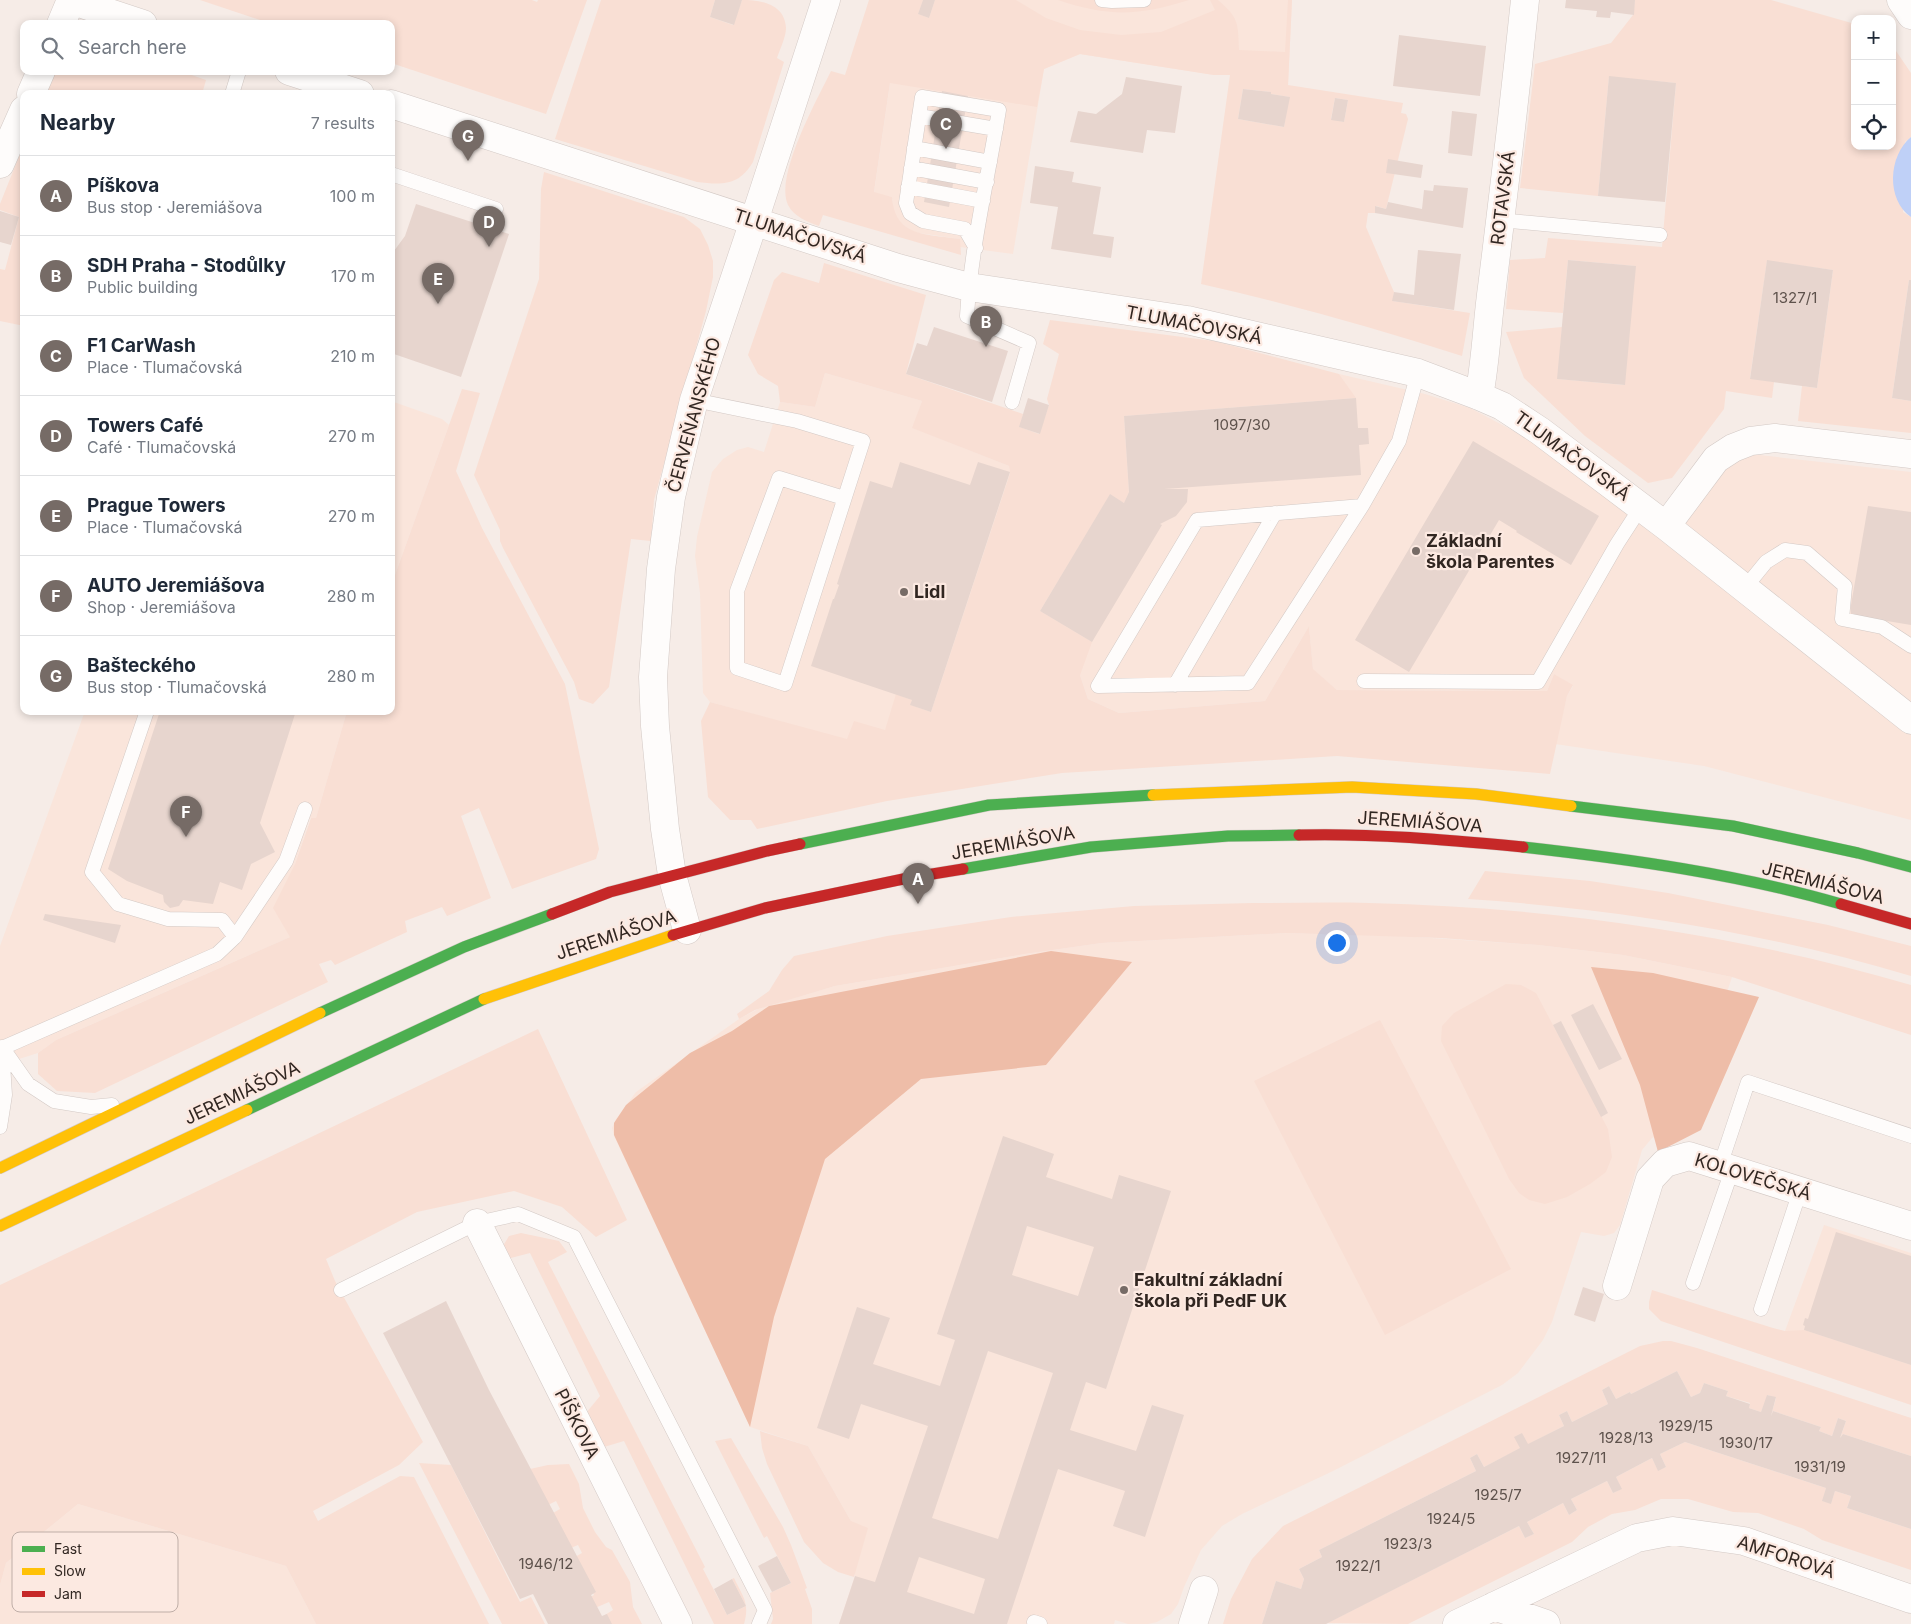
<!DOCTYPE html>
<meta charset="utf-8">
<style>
:root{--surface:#fff;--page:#f2f2f3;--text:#1f2937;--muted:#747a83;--line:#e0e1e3;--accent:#766b66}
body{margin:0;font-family:Inter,sans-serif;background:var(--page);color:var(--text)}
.controls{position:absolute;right:15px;top:15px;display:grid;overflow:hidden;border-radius:10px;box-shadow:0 2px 8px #0003}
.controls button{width:45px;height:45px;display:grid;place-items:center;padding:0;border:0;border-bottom:1px solid var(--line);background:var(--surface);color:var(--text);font:25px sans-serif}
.you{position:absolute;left:1336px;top:942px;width:18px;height:18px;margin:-12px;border:4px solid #fff;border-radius:50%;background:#1a73e8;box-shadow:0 0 0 8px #1a73e833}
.badge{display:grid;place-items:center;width:32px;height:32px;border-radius:50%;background:var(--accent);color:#fff;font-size:16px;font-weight:700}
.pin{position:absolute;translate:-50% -41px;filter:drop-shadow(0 1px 2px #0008)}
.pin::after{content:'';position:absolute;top:26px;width:18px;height:15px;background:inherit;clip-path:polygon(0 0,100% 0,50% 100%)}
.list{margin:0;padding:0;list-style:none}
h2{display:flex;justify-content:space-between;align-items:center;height:65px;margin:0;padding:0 20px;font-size:21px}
h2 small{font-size:16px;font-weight:400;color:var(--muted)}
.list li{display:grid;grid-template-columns:32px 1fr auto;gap:15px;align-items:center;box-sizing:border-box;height:80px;padding:0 20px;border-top:1px solid var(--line)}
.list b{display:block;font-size:19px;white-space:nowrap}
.list p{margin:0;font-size:16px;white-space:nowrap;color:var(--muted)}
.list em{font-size:16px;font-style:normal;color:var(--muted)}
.icon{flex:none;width:28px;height:28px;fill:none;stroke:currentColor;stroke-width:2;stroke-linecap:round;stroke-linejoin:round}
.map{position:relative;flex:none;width:1911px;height:1624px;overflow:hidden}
.search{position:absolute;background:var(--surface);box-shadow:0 2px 8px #0003;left:20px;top:20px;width:375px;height:55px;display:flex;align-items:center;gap:12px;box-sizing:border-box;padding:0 18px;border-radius:10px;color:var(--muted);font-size:19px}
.panel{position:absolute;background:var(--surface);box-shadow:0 2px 8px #0003;left:20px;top:90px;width:375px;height:625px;border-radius:10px}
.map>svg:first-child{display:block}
.built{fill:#fae5db}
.green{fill:#f9dfd4;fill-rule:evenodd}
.forest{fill:#eebda8}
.water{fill:#bfd0f7}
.building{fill:#e7d5ce;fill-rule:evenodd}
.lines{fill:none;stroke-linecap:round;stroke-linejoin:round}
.lane-casing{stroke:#d3c9c5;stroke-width:15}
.street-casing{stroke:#d3c9c5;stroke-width:29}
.fast-casing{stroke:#d3c9c5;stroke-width:12}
.slow-casing{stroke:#d3c9c5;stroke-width:12}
.jam-casing{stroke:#d3c9c5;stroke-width:12}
.lane{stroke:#fefcfb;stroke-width:14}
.street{stroke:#fefcfb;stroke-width:28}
.fast{stroke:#4caf50;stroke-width:11}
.slow{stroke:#ffc107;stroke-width:11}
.jam{stroke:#c62828;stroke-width:11}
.poi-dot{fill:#766b66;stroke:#fce9e1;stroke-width:2}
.labels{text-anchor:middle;stroke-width:4.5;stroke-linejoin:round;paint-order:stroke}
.number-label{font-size:15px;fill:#5e524c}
.street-label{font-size:18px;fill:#312621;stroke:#fce9e1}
.poi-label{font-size:18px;font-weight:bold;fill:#312621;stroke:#fce9e1;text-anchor:start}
.key{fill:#fce9e1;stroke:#bfaea7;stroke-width:1}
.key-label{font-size:14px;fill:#312621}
</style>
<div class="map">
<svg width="1911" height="1624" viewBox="0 0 1911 1624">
<rect width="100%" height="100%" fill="#f6ece7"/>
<path class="built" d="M913 0H1292L1288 85 1230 75H1214L1080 54 1044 69 1013 254 960 247V239L912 232 900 222 893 211 892 197 874 193 894 56Z
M825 373 922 401 913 428 1009 466 1010 472 931 712 910 705 885 730 847 740 710 702 703 693 700 593 695 556 697 537 712 472 723 459 737 450 748 447 764 452 780 402 815 407Z
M1339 374 1425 394 1470 408 1510 429 1547 450 1668 543 1728 467 1750 454 1911 472V820L1704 766 1555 744 1567 696 1573 686 1554 674 1547 691 1337 690 1313 670 1309 626 1265 701 1119 713 1088 699 1080 675 1040 611 1110 494 1129 492 1124 416 1355 398Z
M391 401 442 419 449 425 391 586Z
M85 711H347L316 818H310L295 864 290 937 56 1040 38 1053 0 1065V946Z
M1287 933 1400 936 1538 945 1623 955 1732 977 1682 1127 1652 1138 1642 1150 1620 1225 1614 1233 1604 1236 1581 1232 1552 1322 1543 1340 1518 1373 1502 1385 1333 1471 1242 1514 1222 1526 1201 1550 1184 1587 1178 1604 1171 1614 1157 1622 1148 1624H1128L1115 1620 1114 1624H839L855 1576 851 1521 808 1446 750 1427 614 1136 612 1128 616 1119 636 1092 739 1019 758 1009 835 986 1025 954 1102 943Z
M1824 1225 1911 1253V1365L1785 1331Z
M78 1504 286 1566 316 1624H0V1585L6 1563Z"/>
<path class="green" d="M200 0H532L537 2 538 0H587L546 114 391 63V24H272Z
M601 0H715L710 17 733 25 742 0C761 0 785 4 786 28 786 37 780 49 777 58L784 62 753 162C739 186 722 185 697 182L555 139Z
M869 0H923L918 14 929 18 935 0H1016L1046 18 1080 30 1121 35 1161 32 1215 10 1210 0H1218C1239 18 1238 23 1239 50L1285 52 1288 0H1292L1288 85 1403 103 1401 113 1406 114 1408 119 1386 209 1376 206 1375 213H1368L1366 227 1394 292 1393 301 1470 313 1462 356C1376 328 1290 304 1201 284L1230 75H1214L1080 54 1044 69 1037 107 890 83 874 192 892 197C895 238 928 234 960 239L961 255 823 215 819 226C808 222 794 217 788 205 774 176 818 98 831 71L845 75ZM1243 89 1271 92V94L1289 97 1284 127 1238 119ZM1335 98 1348 100 1344 122 1331 119Z
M1058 0H1189C1139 16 1108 17 1058 0Z
M1635 0H1771L1855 24V146H1892V45L1911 73V137L1905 142 1903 212 1911 217V280H1909L1892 398 1911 401V433L1798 421 1802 386 1817 388 1833 270 1767 261 1750 378 1774 382 1772 398 1726 391 1724 409 1672 478 1648 483 1585 436 1524 378 1506 332 1562 327 1558 379 1624 385 1635 266 1568 260 1563 313 1506 309 1510 260 1545 258 1548 238 1662 247 1676 83 1609 77 1598 196 1520 188 1535 64 1611 43 1633 15Z
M52 71H180L206 80 202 94H43Z
M24 144V326L0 321V269L5 270 19 217 0 210V204Z
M544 172 684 217 700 229 708 245 713 261V277L706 311 654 500 651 541 631 539 609 687 593 704 579 699 574 682 503 548 500 541V530L474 475 539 279 541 189Z
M824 263 926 295 906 374 1023 414 1020 427 1039 434 1049 405 1047 399 1059 354 1043 344 1050 320 1214 341 1339 374 1356 398 1124 416 1129 492 1124 503 1110 495 1040 611 1092 642 1080 675 1088 699 1119 713 1265 701 1309 626 1313 669 1337 690 1547 691 1554 674 1573 685 1567 696 1550 774 1337 756 1062 773 887 801 757 829 751 820H730L708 797 701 721 710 702 847 739 854 721 885 730 896 694 912 700 911 705 931 712 1010 473 1009 466 912 428 922 401 825 373 815 407 780 402 778 386 758 374 748 355 774 280 782 272 819 283Z
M462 389 480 393 456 471 482 528 565 684 599 849 596 859 512 889 479 808 461 816 491 898 447 916 442 907 405 921 407 932 335 965 331 960 319 964 328 982 95 1093 57 1091 38 1074V1053L56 1040 290 937 273 908 295 864 311 818H316L347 711H391V586Z
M1485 871 1590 881 1668 893 1828 925 1911 946V976C1767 933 1618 909 1468 899Z
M1252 903C1291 903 1330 902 1369 903 1552 907 1736 934 1911 985V1035L1732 977 1623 955 1538 945 1441 938 1287 933 1102 943 1025 954 835 986 755 1010 739 1019 737 1014 769 991 782 970 794 956 887 936 1011 917 1134 906Z
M1506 984 1521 985 1536 993 1608 1129 1612 1157 1606 1172 1590 1184 1567 1197 1545 1204 1529 1200 1519 1193 1509 1179 1441 1041 1442 1026 1454 1013Z
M1380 1020 1511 1269 1385 1335 1254 1081Z
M538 1029 627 1220 596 1237 562 1207 514 1191 417 1212 326 1259 335 1281 423 1442 399 1465 313 1511 318 1521 400 1476 414 1477 489 1624H316L286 1566 78 1504 6 1563 0 1585V1285Z
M521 1233 559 1241 567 1252 548 1262 705 1567 703 1569 727 1615 746 1606 732 1579 734 1578C743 1597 750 1603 744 1624H714L624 1441 604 1447 586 1413 600 1396 530 1253 507 1259 503 1246 509 1236Z
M1652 1290 1773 1328 1785 1331 1804 1330 1911 1365V1405L1661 1321 1649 1309V1302Z
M1663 1341H1671L1697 1348 1911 1418V1456L1843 1434 1840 1438 1846 1421 1838 1418 1832 1436 1819 1431 1821 1427 1773 1411 1771 1416 1776 1398 1768 1395 1761 1412 1749 1408 1750 1403 1726 1396 1728 1391 1704 1383 1700 1393 1691 1397 1677 1371 1631 1394 1630 1392 1616 1399 1609 1386 1602 1390 1608 1404 1572 1422 1567 1411 1559 1415 1564 1426 1484 1467 1477 1454 1470 1458 1476 1471 1319 1550 1322 1557 1299 1569 1304 1579 1301 1589 1276 1581 1262 1624H1223L1231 1599 1252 1559 1283 1526 1640 1346Z
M760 1431 808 1446 851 1521 868 1528 854 1577 838 1572 823 1563 804 1542 767 1464 762 1448Z
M731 1438 783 1527 791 1545 807 1588 805 1589 812 1609V1624H771L773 1619 770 1593 791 1583 767 1536 764 1538 715 1441Z
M1685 1442 1826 1488 1823 1501 1831 1503 1835 1491 1851 1496 1847 1508 1911 1529V1570L1822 1540 1804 1529 1758 1513 1733 1512 1688 1499H1661L1635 1510 1612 1514 1588 1527 1572 1542 1408 1624 1327 1623 1519 1526 1525 1538 1534 1534 1527 1522 1563 1503 1569 1515 1577 1510 1571 1499 1607 1481 1613 1493 1621 1489 1616 1477 1652 1458 1658 1470 1666 1467 1660 1454Z
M419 1463 451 1465 520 1602 531 1597 545 1624H502Z
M569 1464 579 1484 583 1508 595 1532 606 1547 612 1550 630 1582 633 1607 642 1624H609L600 1618 613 1610 609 1602 595 1608 590 1597 594 1595 575 1557 582 1553 578 1545 571 1548 553 1513 560 1509 556 1501 548 1505 530 1469 548 1465Z"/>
<path class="forest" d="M1051 951 1132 962 1046 1065 921 1079 825 1159 774 1317 750 1427 614 1135V1123L626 1105 690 1053 732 1031 769 1006Z
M1591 967 1653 973 1759 997 1701 1130 1658 1152 1640 1085Z"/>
<path class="water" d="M1911 137V217C1886 200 1888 156 1911 137Z"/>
<path class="building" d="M715 0H742L734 25 710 17Z
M923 0H935L929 18 918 14Z
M1566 0H1635L1634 15 1611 12 1610 18 1596 17 1597 11 1565 8Z
M1399 35 1486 46 1480 96 1393 86Z
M1609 76 1676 83 1665 202 1598 196Z
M1126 77 1182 86 1175 133 1147 130 1143 153 1070 142 1078 111 1096 114 1122 94Z
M1243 89 1271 92V94L1290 97 1284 127 1238 119Z
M942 91 968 96 949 207 924 202Z
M1335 98 1348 100 1344 122 1331 120Z
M1452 111 1477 114 1472 156 1448 153Z
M1388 159 1423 165 1421 178 1386 173Z
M1035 166 1074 172 1072 182 1101 187 1093 234 1114 237 1111 258 1051 249 1058 207 1030 203Z
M1434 185 1468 188 1463 228 1375 213V206L1386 209 1388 202 1422 209 1424 190 1433 191Z
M416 204 509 234 461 377 391 353V255L405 236Z
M0 211 19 217 11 245 0 242Z
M1418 250 1461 254 1454 310 1392 301 1394 292 1414 295Z
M1568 260 1636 266 1625 385 1557 379Z
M1767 260 1833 270 1817 388 1750 379Z
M1909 280H1911V401L1892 398Z
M934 327 1008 351 992 402 906 374 917 343 927 346Z
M1028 398 1049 405 1040 434 1019 427Z
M1356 398 1358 428H1368L1369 444 1359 445 1361 475 1164 489H1188L1187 502 1176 516 1160 524 1162 525 1092 642 1040 611 1110 494 1124 503 1129 492 1124 416Z
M1473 441 1599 516 1571 565 1516 532 1517 531 1499 520 1409 672 1355 640Z
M900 462 970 485 978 462 1010 472 931 712 910 705 912 700 811 666 833 599H834L839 585 837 584 870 481 892 488Z
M1868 506 1911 512V625L1851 615V605Z
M160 711H296L260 823 275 852 251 864 242 890 220 882 213 904 183 900 179 906 170 908 164 902 163 895 127 881 108 869Z
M45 914 121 925 115 943 43 920Z
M1593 1004 1622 1059 1599 1070 1571 1015Z
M1561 1021 1608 1113 1601 1117 1553 1025Z
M1003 1136 1054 1154 1046 1177 1112 1199 1119 1175 1171 1191 1106 1389 1086 1382 1070 1430 1136 1451 1152 1405 1184 1415 1145 1537 1113 1526 1125 1491 1058 1469 1007 1624H839L855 1576 875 1582 928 1426 861 1404 849 1439 817 1428 857 1307 890 1318 873 1364 940 1386 955 1340 937 1334ZM1027 1226 1094 1247 1078 1296 1012 1275ZM988 1351 1053 1373 998 1539 932 1518ZM919 1557 985 1579 974 1614 907 1592Z
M1836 1232 1911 1256V1365L1804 1330 1805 1326 1803 1325 1805 1318 1808 1319Z
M1583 1287 1604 1294 1595 1322 1574 1315Z
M446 1301 489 1390 596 1592 591 1595 602 1616 607 1614 612 1624H548L533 1594 520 1599 451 1465 383 1333Z
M1677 1371 1691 1397 1700 1393 1704 1383 1728 1391 1726 1396 1750 1404 1749 1408 1761 1412 1767 1395 1776 1397 1771 1416 1773 1411 1821 1427 1819 1431 1832 1436 1838 1418 1846 1421 1840 1438 1843 1434 1911 1456V1529L1847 1508 1851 1496 1835 1491 1831 1504 1822 1501 1826 1488 1685 1442 1660 1454 1666 1467 1658 1471 1652 1458 1616 1477 1622 1489 1613 1493 1607 1481 1571 1499 1577 1510 1569 1515 1563 1503 1527 1522 1534 1534 1525 1538 1519 1526 1326 1624H1262L1276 1581 1301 1589 1304 1579 1299 1569 1322 1557 1319 1550 1476 1471 1470 1458 1477 1454 1484 1467 1520 1448 1514 1437 1522 1433 1528 1444 1564 1426 1559 1415 1567 1411 1572 1422 1608 1404 1602 1390 1609 1386 1616 1399 1630 1392 1631 1394Z
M777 1556 791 1583 772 1592 758 1566Z
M732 1579 746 1606 727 1615 714 1589Z"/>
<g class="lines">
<g class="lane-casing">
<path id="lane" d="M1102 0 1112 1 1144 0
M232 94 239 71
M919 116 996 129
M914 148 990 162
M911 168 987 182
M391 174 496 209
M908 187 983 201
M1500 220 1660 235
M976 248 965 229 923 221 910 213 906 203 922 97 999 110C988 178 971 247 967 316L1029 343 1012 402
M694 400 797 421 863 441 785 684 737 668V591L779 478 844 498
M1362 506 1197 520 1098 686 1248 683 1362 506 1399 441 1418 373
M1744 589 1766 562 1785 550 1807 553 1845 586 1842 619 1882 627 1911 646
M1364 681 1538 682 1617 544 1641 507
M1175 685 1275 513
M235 937 286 861 305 809
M2 1047 28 1084 54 1101 91 1107 112 1105
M0 1049 217 954 235 937 222 920 168 919 118 904 92 872 147 711
M0 1127 5 1095 2 1048
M1720 1166 1748 1082 1911 1136
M1693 1283 1732 1170
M341 1290 477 1223 518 1214 574 1237 765 1610 759 1624
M1761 1309 1800 1191
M1034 1622 1040 1624"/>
</g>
<g class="street-casing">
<path id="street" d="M70 0 143 24
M1901 0 1911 15
M61 24 71 0
M289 71 360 94
M31 94 41 71
M391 104 824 244 898 268 969 287 1187 320 1418 373 1479 396 1502 406 1540 431 1666 526 1911 720
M0 164 24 110
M1479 396C1486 360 1487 323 1492 287 1504 191 1515 96 1525 0
M1666 526 1716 459 1733 448 1751 441 1775 438 1911 454
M687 930 672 875 665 829 655 726 653 677 661 569 671 497 694 400 754 221 826 0
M477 1223 678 1624
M1617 1286 1650 1179 1665 1163 1689 1156 1911 1226
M1494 1606 1546 1624
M1193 1624 1204 1590
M1457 1624 1637 1538 1673 1531 1744 1541 1911 1599"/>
</g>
<g class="fast-casing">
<path id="fast" d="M1571 806 1733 826 1858 853 1911 867
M800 844 989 805 1153 795
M1523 847C1629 859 1738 874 1841 904
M963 869 1091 847 1228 836 1299 835
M320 1013 464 947 552 914
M247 1110 484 999"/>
</g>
<g class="slow-casing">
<path id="slow" d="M1153 795 1352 787 1476 794 1571 806
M484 999 673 935
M0 1168 320 1013
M0 1226 247 1110"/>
</g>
<g class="jam-casing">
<path id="jam" d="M1299 835C1374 833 1448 840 1523 847
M1841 904 1911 924
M552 914 610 892 767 851 800 844
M673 935 765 908 908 878 963 869"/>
</g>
<use href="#lane" class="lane"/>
<use href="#street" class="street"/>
<use href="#fast" class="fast"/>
<use href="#slow" class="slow"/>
<use href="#jam" class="jam"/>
</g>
<g class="poi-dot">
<circle cx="1416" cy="551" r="5"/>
<circle cx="904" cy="592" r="5"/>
<circle cx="1124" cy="1290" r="5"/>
</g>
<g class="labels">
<g class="number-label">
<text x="1795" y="303">1327/1</text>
<text x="1242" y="430">1097/30</text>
<text x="1686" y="1431">1929/15</text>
<text x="1626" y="1443">1928/13</text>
<text x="1746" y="1448">1930/17</text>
<text x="1581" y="1463">1927/11</text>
<text x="1820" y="1472">1931/19</text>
<text x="1498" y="1500">1925/7</text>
<text x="1451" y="1524">1924/5</text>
<text x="1408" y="1549">1923/3</text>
<text x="546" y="1569">1946/12</text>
<text x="1358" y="1571">1922/1</text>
</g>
<g class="street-label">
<text transform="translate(1503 198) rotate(-83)" y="6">ROTAVSKÁ</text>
<text transform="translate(800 236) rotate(18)" y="6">TLUMAČOVSKÁ</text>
<text transform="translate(1194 325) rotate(11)" y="6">TLUMAČOVSKÁ</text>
<text transform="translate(694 415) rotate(-75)" y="6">ČERVEŇANSKÉHO</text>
<text transform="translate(1572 456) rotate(36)" y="6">TLUMAČOVSKÁ</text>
<text transform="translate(1420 822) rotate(4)" y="6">JEREMIÁŠOVA</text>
<text transform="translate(1013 843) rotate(-10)" y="6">JEREMIÁŠOVA</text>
<text transform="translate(1823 883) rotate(14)" y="6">JEREMIÁŠOVA</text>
<text transform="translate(616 935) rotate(-18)" y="6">JEREMIÁŠOVA</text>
<text transform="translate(242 1093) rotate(-25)" y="6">JEREMIÁŠOVA</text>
<text transform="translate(1753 1177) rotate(17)" y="6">KOLOVEČSKÁ</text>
<text transform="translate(577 1424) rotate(63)" y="6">PÍŠKOVA</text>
<text transform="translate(1786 1557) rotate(18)" y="6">AMFOROVÁ</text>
</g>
<g class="poi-label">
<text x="1426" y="547">Základní<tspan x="1426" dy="21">škola Parentes</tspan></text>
<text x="914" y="598">Lidl</text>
<text x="1134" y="1286">Fakultní základní<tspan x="1134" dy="21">škola při PedF UK</tspan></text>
</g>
</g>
<rect x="12" y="1532" width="166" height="80" rx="8" class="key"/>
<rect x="22" y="1546" width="23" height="6" fill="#4caf50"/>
<rect x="22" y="1568" width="23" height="7" fill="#ffc107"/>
<rect x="22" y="1591" width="23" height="6" fill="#c62828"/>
<g class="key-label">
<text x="54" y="1554">Fast</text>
<text x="54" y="1576">Slow</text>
<text x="54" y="1599">Jam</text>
</g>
</svg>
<div class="controls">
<button>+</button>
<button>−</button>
<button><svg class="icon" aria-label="locate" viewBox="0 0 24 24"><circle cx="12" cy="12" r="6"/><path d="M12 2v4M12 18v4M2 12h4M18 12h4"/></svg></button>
</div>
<div class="you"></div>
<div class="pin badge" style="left:918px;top:904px">A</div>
<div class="pin badge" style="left:986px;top:347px">B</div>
<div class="pin badge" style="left:946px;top:149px">C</div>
<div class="pin badge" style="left:489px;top:247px">D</div>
<div class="pin badge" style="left:438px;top:304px">E</div>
<div class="pin badge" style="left:186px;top:837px">F</div>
<div class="pin badge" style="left:468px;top:161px">G</div>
<div class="search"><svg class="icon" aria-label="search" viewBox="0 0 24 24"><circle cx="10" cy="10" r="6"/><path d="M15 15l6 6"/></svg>Search here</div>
<section class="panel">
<h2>Nearby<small>7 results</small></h2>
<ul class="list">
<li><span class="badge">A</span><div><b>Píškova</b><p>Bus stop · Jeremiášova</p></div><em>100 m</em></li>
<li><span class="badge">B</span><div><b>SDH Praha - Stodůlky</b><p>Public building</p></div><em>170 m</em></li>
<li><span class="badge">C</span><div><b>F1 CarWash</b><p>Place · Tlumačovská</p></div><em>210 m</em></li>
<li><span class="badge">D</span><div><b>Towers Café</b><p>Café · Tlumačovská</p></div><em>270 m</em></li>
<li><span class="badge">E</span><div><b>Prague Towers</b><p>Place · Tlumačovská</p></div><em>270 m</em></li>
<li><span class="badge">F</span><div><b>AUTO Jeremiášova</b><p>Shop · Jeremiášova</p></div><em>280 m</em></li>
<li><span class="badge">G</span><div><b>Bašteckého</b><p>Bus stop · Tlumačovská</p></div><em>280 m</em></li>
</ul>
</section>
</div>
